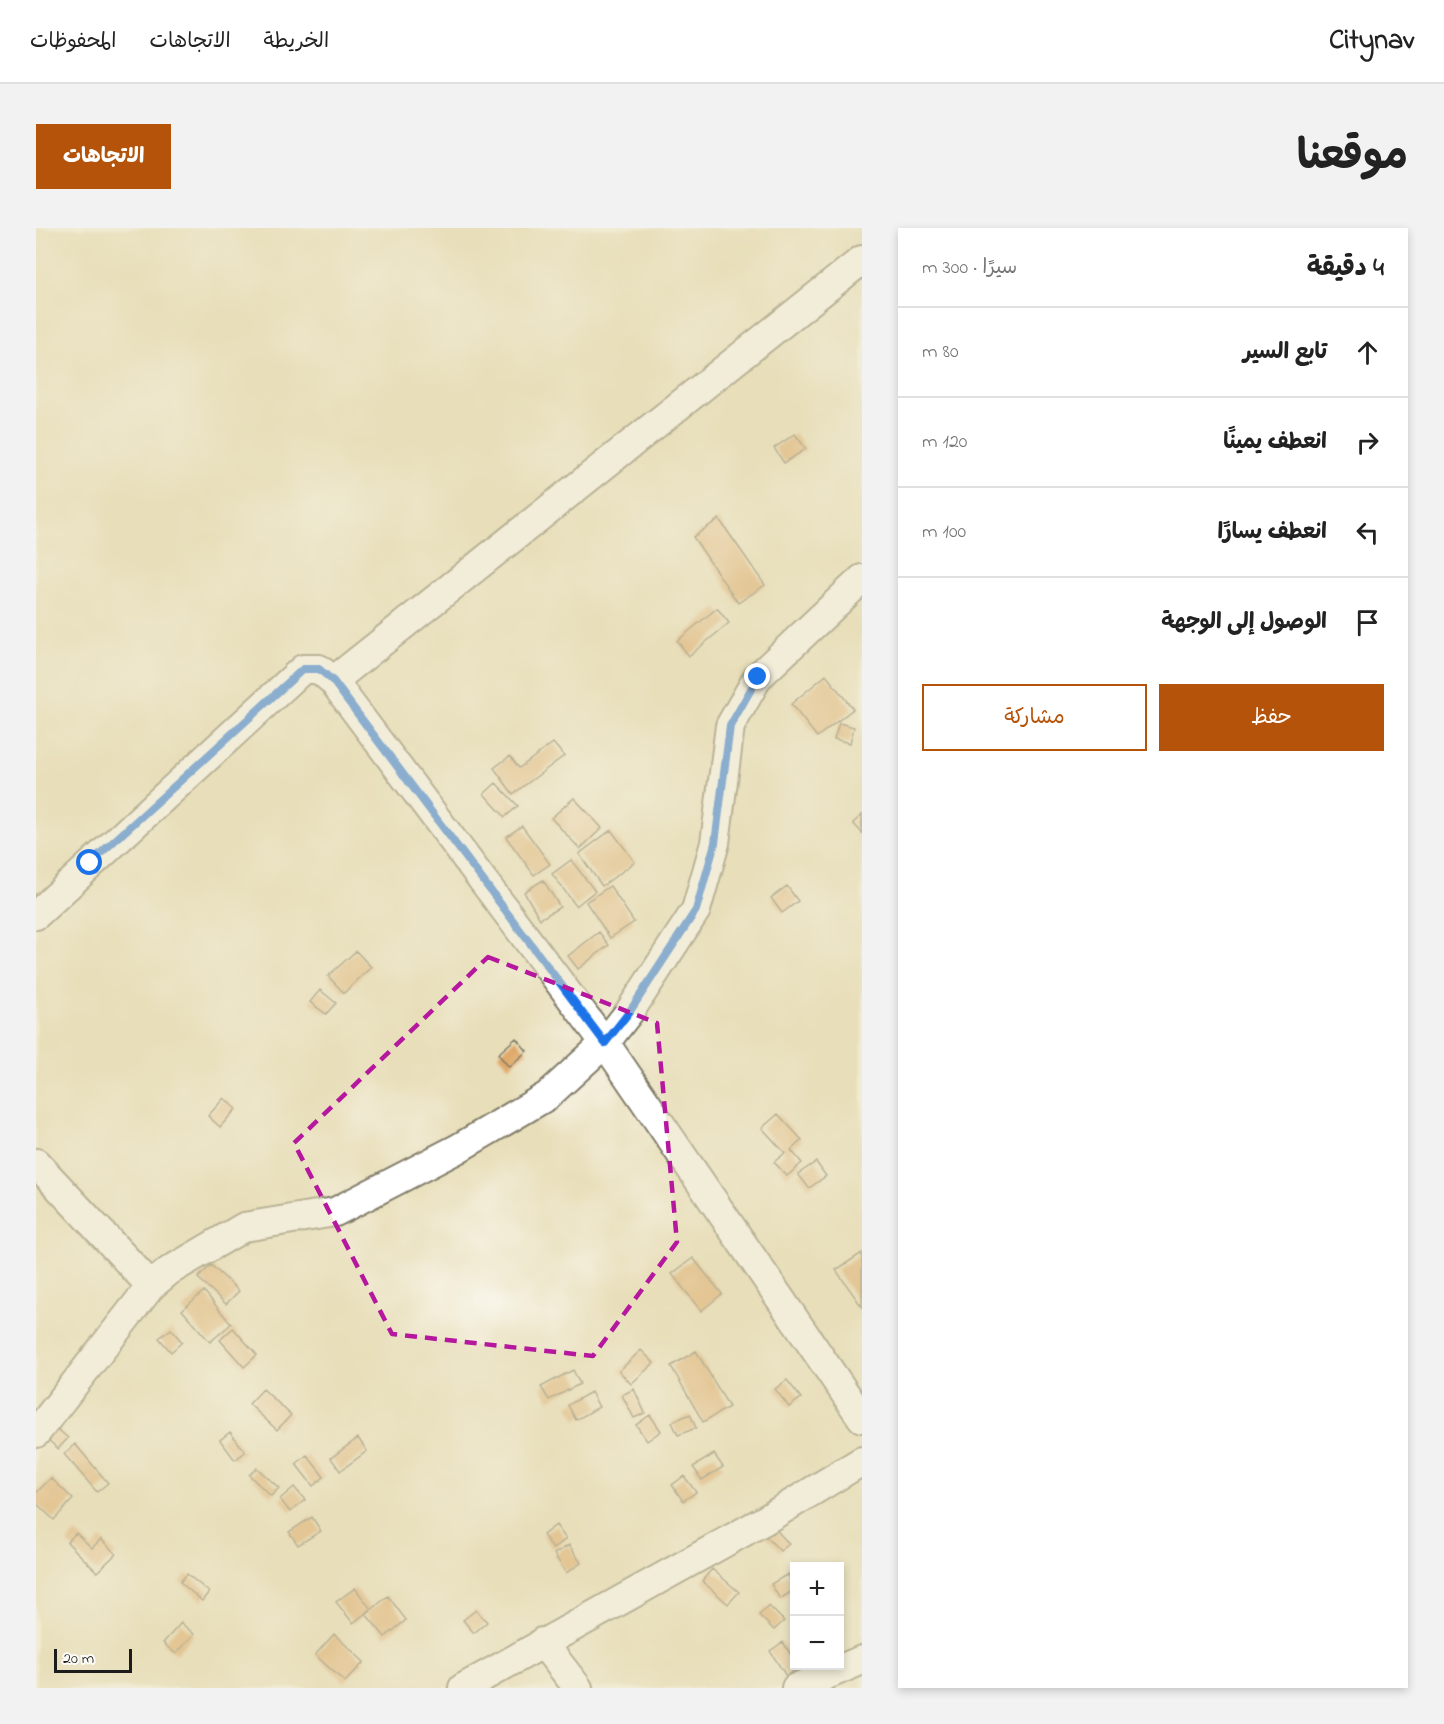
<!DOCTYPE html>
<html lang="ar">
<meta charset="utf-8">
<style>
:root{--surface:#fff;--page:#f2f2f2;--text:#222;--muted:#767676;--line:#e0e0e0;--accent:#b45309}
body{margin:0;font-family:"Indie Flower","Playpen Sans Arabic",sans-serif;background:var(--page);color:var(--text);direction:rtl}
.controls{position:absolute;right:18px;bottom:18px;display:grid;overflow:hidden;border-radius:0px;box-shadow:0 3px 9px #0003}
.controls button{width:54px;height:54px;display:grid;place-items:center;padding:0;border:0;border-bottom:2px solid var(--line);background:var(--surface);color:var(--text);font:30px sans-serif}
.scale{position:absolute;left:18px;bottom:15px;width:78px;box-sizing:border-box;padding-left:6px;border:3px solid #1c1c1c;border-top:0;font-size:16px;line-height:21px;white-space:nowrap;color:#1c1c1c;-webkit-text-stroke:4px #fdfcf7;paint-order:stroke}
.stop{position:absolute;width:18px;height:18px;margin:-14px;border:4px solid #1a73e8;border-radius:50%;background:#fff}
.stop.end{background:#1a73e8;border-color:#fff;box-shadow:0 2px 6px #0008}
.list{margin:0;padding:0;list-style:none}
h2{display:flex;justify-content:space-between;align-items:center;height:78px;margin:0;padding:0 24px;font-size:26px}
h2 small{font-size:20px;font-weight:400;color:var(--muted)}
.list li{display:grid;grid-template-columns:39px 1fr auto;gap:18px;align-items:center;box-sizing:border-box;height:90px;padding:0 24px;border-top:2px solid var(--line)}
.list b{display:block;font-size:22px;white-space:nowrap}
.list em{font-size:20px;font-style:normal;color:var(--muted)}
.actions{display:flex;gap:12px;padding:18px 24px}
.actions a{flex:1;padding:14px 0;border:2px solid var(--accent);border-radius:0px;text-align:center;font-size:21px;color:var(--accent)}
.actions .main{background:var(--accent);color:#fff}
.icon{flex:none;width:33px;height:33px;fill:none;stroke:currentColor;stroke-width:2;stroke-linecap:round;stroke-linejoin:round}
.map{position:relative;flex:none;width:826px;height:1460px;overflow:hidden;direction:ltr;border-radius:0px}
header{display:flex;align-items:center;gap:36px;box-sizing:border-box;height:84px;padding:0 30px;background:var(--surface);border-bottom:2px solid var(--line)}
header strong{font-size:28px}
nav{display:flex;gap:33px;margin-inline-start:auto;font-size:21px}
.intro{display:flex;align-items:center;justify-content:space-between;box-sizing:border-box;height:144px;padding:0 36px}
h1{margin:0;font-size:42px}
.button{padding:15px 27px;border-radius:0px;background:var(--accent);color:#fff;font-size:21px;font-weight:700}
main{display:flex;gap:36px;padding:0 36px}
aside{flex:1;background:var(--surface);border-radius:0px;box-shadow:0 3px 9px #0003}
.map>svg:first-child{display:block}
.building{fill:#dfa868}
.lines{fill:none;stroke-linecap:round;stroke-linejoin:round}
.minor-casing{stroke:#827d6a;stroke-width:32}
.minor{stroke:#fff;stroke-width:28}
.route{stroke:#1a73e8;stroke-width:8}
.marked{fill:none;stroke:#b5179e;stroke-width:4.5;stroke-dasharray:12 8;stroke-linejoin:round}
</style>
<header>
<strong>Citynav</strong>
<nav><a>الخريطة</a><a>الاتجاهات</a><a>المحفوظات</a></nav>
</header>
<div class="intro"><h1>موقعنا</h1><a class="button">الاتجاهات</a></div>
<main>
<aside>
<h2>4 دقيقة<small>سيرًا · 300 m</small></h2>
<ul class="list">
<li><svg class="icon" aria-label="ahead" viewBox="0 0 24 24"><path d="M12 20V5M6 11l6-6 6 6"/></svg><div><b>تابع السير</b></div><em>80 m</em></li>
<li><svg class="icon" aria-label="right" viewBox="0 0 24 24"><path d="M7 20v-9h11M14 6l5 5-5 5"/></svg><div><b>انعطف يمينًا</b></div><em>120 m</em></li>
<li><svg class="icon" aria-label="left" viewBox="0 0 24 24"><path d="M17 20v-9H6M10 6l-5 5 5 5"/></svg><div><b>انعطف يسارًا</b></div><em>100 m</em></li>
<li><svg class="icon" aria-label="arrive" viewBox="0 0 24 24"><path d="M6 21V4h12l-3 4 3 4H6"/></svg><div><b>الوصول إلى الوجهة</b></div></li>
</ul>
<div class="actions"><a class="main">حفظ</a><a>مشاركة</a></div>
</aside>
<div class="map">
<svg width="826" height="1460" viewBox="0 0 826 1460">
<rect width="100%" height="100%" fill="#fdfcf7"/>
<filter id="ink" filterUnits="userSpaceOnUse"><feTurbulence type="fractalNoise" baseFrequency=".0167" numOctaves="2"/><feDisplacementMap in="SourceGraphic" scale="12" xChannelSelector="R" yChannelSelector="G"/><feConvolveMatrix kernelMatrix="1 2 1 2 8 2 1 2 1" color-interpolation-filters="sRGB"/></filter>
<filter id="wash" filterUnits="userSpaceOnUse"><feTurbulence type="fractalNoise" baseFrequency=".008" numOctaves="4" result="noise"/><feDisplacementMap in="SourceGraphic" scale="24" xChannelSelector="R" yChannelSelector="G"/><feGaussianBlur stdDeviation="1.35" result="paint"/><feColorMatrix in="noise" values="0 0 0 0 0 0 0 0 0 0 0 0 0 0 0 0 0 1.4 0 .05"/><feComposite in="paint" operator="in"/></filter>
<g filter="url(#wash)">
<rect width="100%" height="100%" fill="#e8deb9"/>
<g id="blocks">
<path class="building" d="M759 206 770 221 748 235 738 220Z
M683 291 729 357 702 375 657 309Z
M681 380 693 395 653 428 641 413Z
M790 447 817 481 781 509 755 476Z
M803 495 818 499 814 515 798 511Z
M517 515 528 528 477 566 458 540 474 528 483 540Z
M460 555 482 578 469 589 448 566Z
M538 570 566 600 544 621 515 590Z
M826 587V605L817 595Z
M486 598 514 636 498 647 470 609Z
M575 602 599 634 566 658 543 626Z
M535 632 559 663 540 678 516 646Z
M507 652 524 679 504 691 488 664Z
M574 658 598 694 574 710 550 674Z
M751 658 762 673 746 685 735 670Z
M563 704 573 717 542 741 532 728Z
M320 723 335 739 308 765 292 748Z
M284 762 300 775 290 786 274 774Z
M480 810 491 823 473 839 462 826Z
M188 870 200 881 184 899 172 888Z
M742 886 766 912 755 922 766 935 751 948 738 934 749 925 726 900Z
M780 934 790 948 773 960 762 946Z
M826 1025V1079L800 1042Z
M657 1030 686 1066 665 1083 636 1046Z
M175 1037 203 1063 190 1076 162 1050Z
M168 1063 195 1096 174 1114 146 1082Z
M197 1100 221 1127 208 1139 184 1112Z
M135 1101 146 1114 135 1124 123 1110Z
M605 1122 618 1135 595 1156 583 1143Z
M660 1123 693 1179 667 1194 635 1138Z
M537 1142 544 1156 513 1172 505 1159Z
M751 1152 765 1170 753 1179 739 1161Z
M227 1161 255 1187 241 1202 213 1176Z
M598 1161 609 1185 598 1190 586 1167Z
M555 1164 563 1179 540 1192 532 1177Z
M654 1186 660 1200 642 1207 636 1194Z
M614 1187 625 1203 611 1213 600 1197Z
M18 1198 32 1210 22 1221 8 1208Z
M194 1204 209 1224 199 1232 184 1212Z
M322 1210 331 1223 304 1243 295 1230Z
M39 1216 72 1255 61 1264 28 1226Z
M678 1226 687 1239 666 1252 657 1239Z
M271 1227 288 1249 277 1258 260 1236Z
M221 1240 243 1260 235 1268 213 1247Z
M648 1248 660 1264 647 1273 636 1257Z
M15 1250 37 1271 18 1292 0 1275V1265Z
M258 1259 269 1272 254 1284 244 1271Z
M276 1289 285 1303 262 1317 253 1304Z
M733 1294 753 1316 744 1323 724 1302Z
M520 1297 530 1311 517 1321 507 1307Z
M40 1305 56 1320 65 1311 80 1326 61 1344 31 1314Z
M533 1317 545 1335 530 1345 518 1326Z
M676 1341 703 1364 692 1376 666 1353Z
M151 1346 173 1364 166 1373 144 1354Z
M752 1346 758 1362 744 1371 735 1356Z
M319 1360 335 1381 317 1395 300 1374Z
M352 1368 370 1392 349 1409 330 1386Z
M733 1378 748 1393 738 1402 723 1387Z
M440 1382 451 1394 438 1405 427 1392Z
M145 1395 158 1406 140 1426 127 1415Z
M298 1406 328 1434 309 1454 279 1427Z
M747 1414 758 1432V1438L763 1439 750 1448 734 1423Z"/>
</g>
</g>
<g filter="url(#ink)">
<use href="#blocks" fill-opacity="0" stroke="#827d6a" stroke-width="1.5"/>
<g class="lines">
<g class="minor-casing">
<path id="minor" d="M297 453 826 32
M0 687 267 441H283L297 453 569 815 826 1190
M0 935 115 1058
M0 1205 115 1058 133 1043 208 999 299 984 421 921 511 868 569 815 594 783 660 682 679 615 694 498 722 449 826 351
M506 1414 542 1460
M427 1460 729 1292 826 1233
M760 1460 826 1432"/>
</g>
<use href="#minor" class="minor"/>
</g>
</g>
<g class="lines" filter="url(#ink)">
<path class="route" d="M54 635 267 441H283L297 453 569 815 594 783 660 682 679 615 694 498 722 449"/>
</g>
<path d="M0 0H826V1460H0ZM452 729 621 795 641 1014 557 1128 356 1106 258 915Z" fill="#e8deb9" fill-opacity=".55" fill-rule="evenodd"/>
<path class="marked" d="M452 729 621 795 641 1014 557 1128 356 1106 258 915Z"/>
</svg>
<div class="controls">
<button>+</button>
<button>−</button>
</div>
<div class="scale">20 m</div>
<div class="stop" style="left:54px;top:635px"></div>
<div class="stop end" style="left:722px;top:449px"></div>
</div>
</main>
